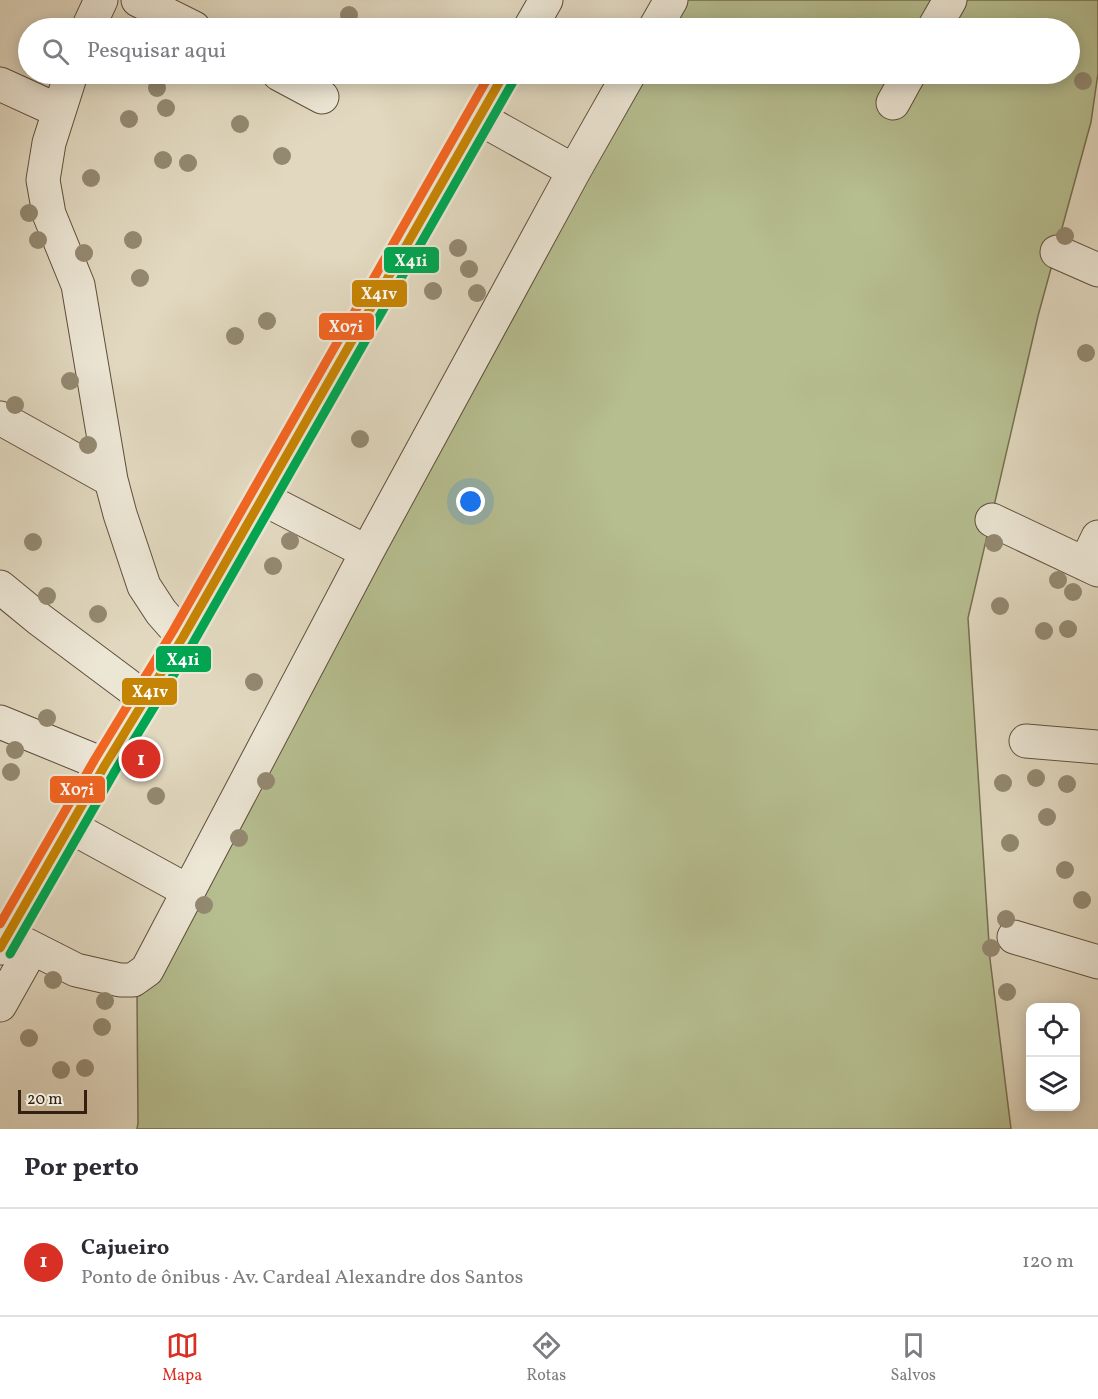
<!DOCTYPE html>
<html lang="pt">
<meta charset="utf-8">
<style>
:root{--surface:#fff;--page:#f2f2f3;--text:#2b2b33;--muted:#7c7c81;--line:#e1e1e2;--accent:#d93025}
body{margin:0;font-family:Vollkorn,serif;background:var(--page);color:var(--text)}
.controls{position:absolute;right:18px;bottom:18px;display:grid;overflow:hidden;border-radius:12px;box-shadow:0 3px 15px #0003}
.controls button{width:54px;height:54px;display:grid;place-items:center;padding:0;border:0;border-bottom:2px solid var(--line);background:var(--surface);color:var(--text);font:30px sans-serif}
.scale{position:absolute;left:18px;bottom:15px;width:69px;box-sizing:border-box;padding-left:6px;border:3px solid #342011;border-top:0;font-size:16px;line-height:21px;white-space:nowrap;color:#342011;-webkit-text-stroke:4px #ece6d5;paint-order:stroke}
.you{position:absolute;left:471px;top:502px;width:21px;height:21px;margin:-15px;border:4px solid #fff;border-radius:50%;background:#1a73e8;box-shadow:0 0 0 9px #1a73e833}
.badge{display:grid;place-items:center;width:39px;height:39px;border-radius:50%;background:var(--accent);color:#fff;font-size:20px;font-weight:700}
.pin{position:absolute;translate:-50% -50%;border:3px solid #fff;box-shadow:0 2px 6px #0006}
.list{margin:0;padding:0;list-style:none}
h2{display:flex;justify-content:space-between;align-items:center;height:78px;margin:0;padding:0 24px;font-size:26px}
h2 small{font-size:20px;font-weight:400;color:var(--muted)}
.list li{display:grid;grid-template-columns:39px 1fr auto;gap:18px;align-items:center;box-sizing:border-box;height:108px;padding:0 24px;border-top:2px solid var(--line)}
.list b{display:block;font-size:22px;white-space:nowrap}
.list p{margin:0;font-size:20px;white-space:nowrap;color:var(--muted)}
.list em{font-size:20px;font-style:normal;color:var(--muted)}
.icon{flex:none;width:33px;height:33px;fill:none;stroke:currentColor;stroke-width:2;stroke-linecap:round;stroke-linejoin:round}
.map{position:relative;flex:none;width:1098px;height:1129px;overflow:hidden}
.search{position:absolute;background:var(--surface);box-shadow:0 3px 15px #0003;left:18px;right:18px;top:18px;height:66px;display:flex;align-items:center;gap:15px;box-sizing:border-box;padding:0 21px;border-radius:33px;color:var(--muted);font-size:22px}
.sheet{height:186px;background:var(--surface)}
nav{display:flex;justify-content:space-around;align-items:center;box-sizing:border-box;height:84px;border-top:2px solid var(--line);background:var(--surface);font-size:16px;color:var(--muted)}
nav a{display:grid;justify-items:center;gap:3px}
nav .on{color:var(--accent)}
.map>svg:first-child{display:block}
.green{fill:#b6be90;stroke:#756f50;stroke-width:1.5}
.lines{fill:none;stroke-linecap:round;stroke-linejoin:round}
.minor-casing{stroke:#5f4e3c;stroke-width:35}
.minor{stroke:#ece6d5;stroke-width:33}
.bus-1-casing{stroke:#ece6d5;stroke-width:14}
.bus-2-casing{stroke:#ece6d5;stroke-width:14}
.bus-3-casing{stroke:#ece6d5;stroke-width:14}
.bus-1{stroke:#c68404;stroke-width:9}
.bus-2{stroke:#00a651;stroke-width:9}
.bus-3{stroke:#f26522;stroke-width:9}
.tree{fill:#938971}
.line-badge{stroke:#ece6d5;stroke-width:2}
.badge-label{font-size:16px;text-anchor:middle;font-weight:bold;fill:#fff}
</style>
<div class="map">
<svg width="1098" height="1129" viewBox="0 0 1098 1129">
<rect width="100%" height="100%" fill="#e1d8bf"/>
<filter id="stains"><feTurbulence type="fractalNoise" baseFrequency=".00333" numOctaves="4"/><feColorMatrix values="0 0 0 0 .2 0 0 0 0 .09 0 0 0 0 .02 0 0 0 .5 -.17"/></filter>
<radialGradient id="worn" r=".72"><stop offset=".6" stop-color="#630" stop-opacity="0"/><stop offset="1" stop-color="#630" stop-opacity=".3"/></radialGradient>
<path class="green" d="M669 0H1098V73L1091 122 1038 316 968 618 990 959 1011 1129H137L138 1123 137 994 616 74H1070V28H644Z"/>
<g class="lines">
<g class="minor-casing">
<path id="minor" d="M138 0 194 28
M88 28 101 0
M530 28 546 0
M655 28 671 0
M934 28 950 0
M71 74 49 143 43 180 49 214 78 285 111 480 120 514 144 586 161 612 183 637
M279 74 322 97
M0 84 59 111
M893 103 909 74
M479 118 574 171
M1057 252 1098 270
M0 418 111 480
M262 498 367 552
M992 520 1098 570
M1085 564 1098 537
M0 587 39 619 146 699
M0 722 105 765
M1026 741 1098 747
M71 827 188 891
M7 935 76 970 120 980H133L147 970 367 552 574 171 629 74
M1014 937 1098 962
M0 948 105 765 146 699 183 637 504 74
M0 1005 32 948"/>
</g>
<use href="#minor" class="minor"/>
<g class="bus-1-casing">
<path id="bus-1" d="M0 948 105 765 183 637 504 74"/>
</g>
<g class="bus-2-casing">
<path id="bus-2" d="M10 954 115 771 193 643 514 80"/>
</g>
<g class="bus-3-casing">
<path id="bus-3" d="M0 924 95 759 173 631 490 74"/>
</g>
<use href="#bus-1" class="bus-1"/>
<use href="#bus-2" class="bus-2"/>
<use href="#bus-3" class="bus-3"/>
</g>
<g class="tree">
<circle cx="349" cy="15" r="9"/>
<circle cx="1083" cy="81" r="9"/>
<circle cx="157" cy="88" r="9"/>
<circle cx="166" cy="108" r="9"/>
<circle cx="129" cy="119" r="9"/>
<circle cx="240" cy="124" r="9"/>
<circle cx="282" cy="156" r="9"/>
<circle cx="163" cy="160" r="9"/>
<circle cx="188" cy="163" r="9"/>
<circle cx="91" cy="178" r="9"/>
<circle cx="29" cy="213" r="9"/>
<circle cx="1065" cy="236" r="9"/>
<circle cx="38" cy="240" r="9"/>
<circle cx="133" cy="240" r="9"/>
<circle cx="458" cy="248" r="9"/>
<circle cx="84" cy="253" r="9"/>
<circle cx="469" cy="269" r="9"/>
<circle cx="140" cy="278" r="9"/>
<circle cx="433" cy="291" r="9"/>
<circle cx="477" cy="293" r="9"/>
<circle cx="267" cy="321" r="9"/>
<circle cx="235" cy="336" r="9"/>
<circle cx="1086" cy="353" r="9"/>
<circle cx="70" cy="381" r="9"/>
<circle cx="15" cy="405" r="9"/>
<circle cx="360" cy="439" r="9"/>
<circle cx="88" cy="445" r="9"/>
<circle cx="290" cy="541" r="9"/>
<circle cx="33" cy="542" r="9"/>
<circle cx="994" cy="543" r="9"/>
<circle cx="273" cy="566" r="9"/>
<circle cx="1058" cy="580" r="9"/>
<circle cx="1073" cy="592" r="9"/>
<circle cx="47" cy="596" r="9"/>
<circle cx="1000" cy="606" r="9"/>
<circle cx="98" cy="614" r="9"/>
<circle cx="1068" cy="629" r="9"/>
<circle cx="1044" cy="631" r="9"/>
<circle cx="254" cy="682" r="9"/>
<circle cx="47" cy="718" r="9"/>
<circle cx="15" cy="750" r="9"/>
<circle cx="11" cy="772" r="9"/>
<circle cx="1036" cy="778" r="9"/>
<circle cx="266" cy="781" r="9"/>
<circle cx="1003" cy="783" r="9"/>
<circle cx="1067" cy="784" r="9"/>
<circle cx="156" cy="796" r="9"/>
<circle cx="1047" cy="817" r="9"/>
<circle cx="239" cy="838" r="9"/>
<circle cx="1010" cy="843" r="9"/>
<circle cx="1065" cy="870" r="9"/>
<circle cx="1082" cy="900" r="9"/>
<circle cx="204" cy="905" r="9"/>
<circle cx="1006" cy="919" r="9"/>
<circle cx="991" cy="948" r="9"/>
<circle cx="53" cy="980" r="9"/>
<circle cx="1007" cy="992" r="9"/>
<circle cx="105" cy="1001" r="9"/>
<circle cx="102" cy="1027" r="9"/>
<circle cx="29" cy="1038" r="9"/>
<circle cx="85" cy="1068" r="9"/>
<circle cx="61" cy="1070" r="9"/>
</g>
<g class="line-badge">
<rect x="383" y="246" width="57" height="28" rx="6" fill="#00a651"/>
<rect x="351" y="279" width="57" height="29" rx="6" fill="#c68404"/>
<rect x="318" y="312" width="57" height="29" rx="6" fill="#f26522"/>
<rect x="155" y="645" width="57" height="28" rx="6" fill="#00a651"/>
<rect x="121" y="677" width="57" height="29" rx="6" fill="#c68404"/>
<rect x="49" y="775" width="57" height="29" rx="6" fill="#f26522"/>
</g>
<g class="badge-label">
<text x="411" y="266">X41i</text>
<text x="379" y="299">X41v</text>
<text x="346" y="332">X07i</text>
<text x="183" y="665">X41i</text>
<text x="150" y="697">X41v</text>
<text x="77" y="795">X07i</text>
</g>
<rect width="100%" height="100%" filter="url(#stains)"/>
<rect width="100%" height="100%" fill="url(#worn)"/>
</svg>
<div class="controls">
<button><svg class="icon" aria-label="locate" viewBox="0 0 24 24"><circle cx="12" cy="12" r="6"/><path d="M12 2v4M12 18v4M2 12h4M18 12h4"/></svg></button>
<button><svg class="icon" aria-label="layers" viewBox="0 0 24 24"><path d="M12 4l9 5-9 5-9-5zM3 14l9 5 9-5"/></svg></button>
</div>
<div class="scale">20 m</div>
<div class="you"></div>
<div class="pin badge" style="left:141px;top:759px">1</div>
<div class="search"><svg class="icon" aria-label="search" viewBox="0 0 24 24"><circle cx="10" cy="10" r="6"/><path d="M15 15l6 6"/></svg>Pesquisar aqui</div>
</div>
<section class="sheet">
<h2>Por perto<small></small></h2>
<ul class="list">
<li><span class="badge">1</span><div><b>Cajueiro</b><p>Ponto de ônibus · Av. Cardeal Alexandre dos Santos</p></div><em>120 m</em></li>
</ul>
</section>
<nav>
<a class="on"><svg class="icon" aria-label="map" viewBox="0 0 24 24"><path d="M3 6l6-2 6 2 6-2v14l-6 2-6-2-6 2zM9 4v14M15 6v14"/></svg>Mapa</a>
<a><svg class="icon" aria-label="directions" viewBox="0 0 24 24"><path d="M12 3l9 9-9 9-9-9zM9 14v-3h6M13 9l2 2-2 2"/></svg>Rotas</a>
<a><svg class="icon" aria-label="saved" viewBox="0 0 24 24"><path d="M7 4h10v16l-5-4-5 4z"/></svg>Salvos</a>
</nav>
